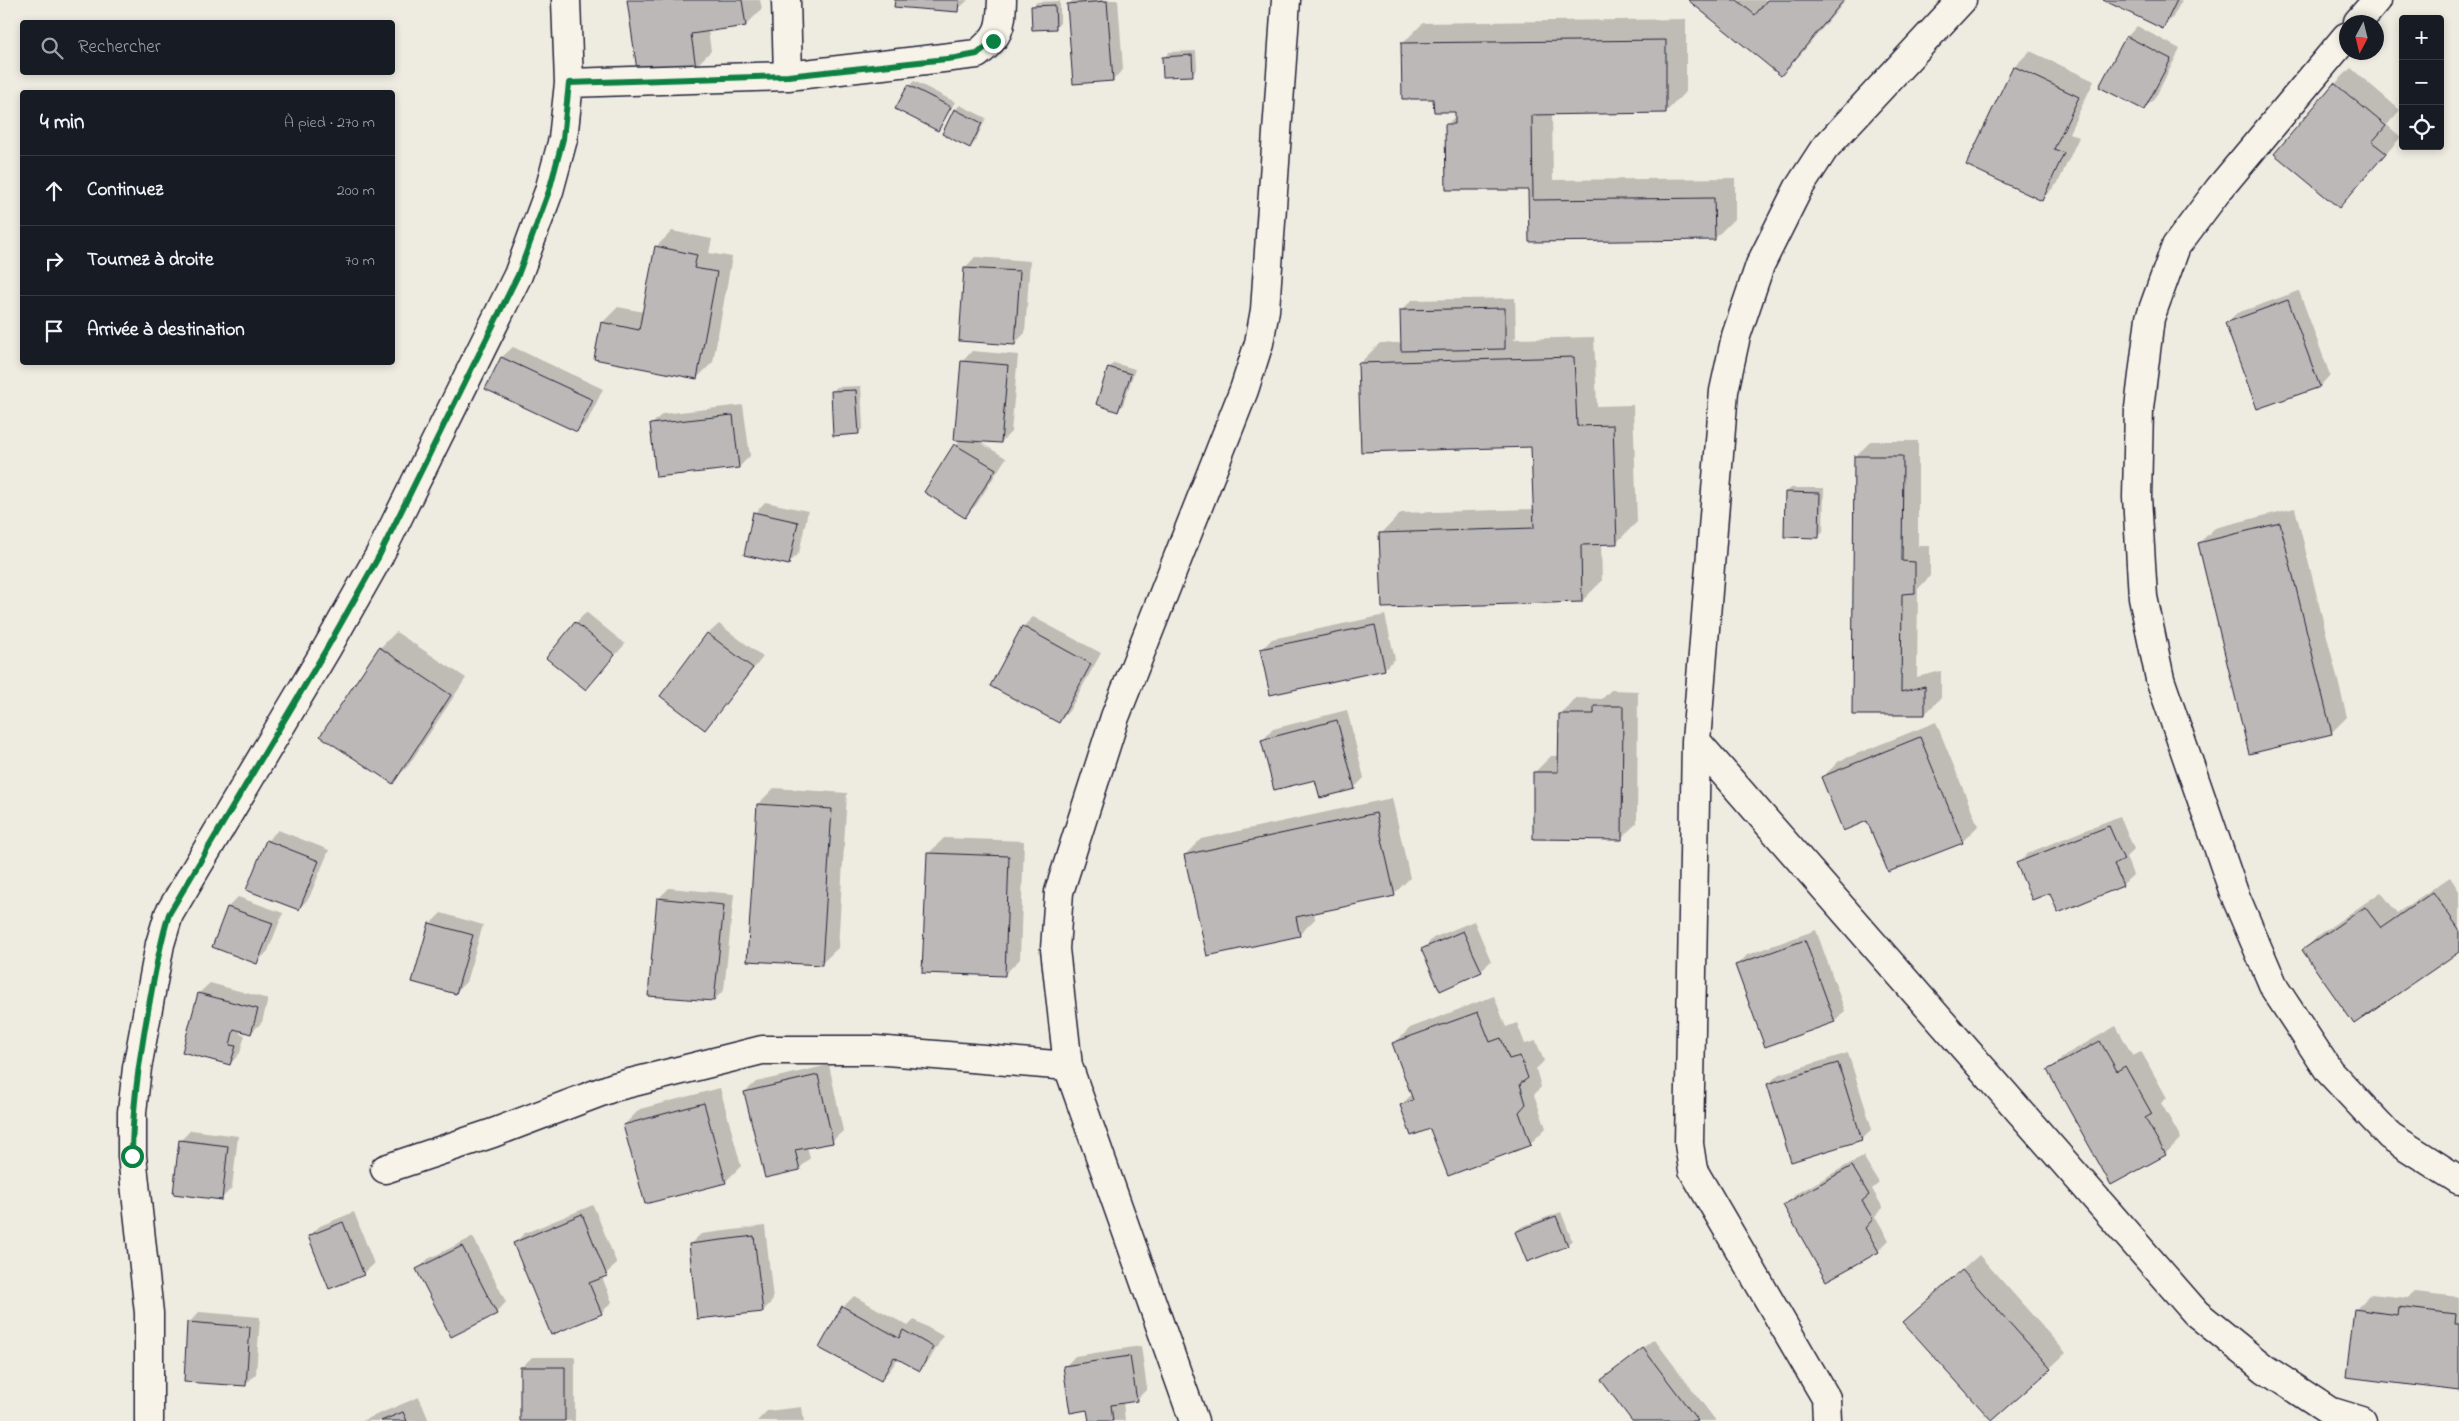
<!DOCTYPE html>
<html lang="fr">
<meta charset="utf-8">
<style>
:root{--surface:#171b24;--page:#20242c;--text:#f1f3f6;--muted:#9ea1a6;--line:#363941}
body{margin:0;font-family:"Indie Flower",sans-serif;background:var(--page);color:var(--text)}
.controls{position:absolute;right:15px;top:15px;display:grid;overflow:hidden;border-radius:5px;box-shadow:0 2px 8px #0003}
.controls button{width:45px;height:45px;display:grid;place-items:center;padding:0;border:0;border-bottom:1px solid var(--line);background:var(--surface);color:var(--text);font:25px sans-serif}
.compass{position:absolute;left:2339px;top:15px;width:45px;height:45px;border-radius:50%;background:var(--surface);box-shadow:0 2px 8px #0003;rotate:187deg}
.stop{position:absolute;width:15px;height:15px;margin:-11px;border:4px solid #0b8043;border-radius:50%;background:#fff}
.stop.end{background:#0b8043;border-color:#fff;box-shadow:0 1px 5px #0008}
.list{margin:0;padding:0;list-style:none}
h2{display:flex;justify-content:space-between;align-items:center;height:65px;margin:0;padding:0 20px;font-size:21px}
h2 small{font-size:16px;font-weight:400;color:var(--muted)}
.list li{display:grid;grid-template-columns:32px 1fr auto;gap:15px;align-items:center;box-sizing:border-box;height:70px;padding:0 20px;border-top:1px solid var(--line)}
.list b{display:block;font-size:19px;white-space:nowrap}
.list em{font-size:16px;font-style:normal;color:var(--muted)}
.icon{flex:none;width:28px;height:28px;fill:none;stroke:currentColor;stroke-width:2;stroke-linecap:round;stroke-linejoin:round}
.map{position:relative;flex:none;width:2459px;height:1421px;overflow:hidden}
.search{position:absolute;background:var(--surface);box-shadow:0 2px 8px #0003;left:20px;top:20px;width:375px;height:55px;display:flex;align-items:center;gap:12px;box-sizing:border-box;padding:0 18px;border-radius:5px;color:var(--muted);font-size:19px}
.panel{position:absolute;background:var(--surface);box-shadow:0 2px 8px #0003;left:20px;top:90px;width:375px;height:275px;border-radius:5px}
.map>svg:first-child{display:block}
.shadow{fill:#0003}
.building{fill:#bbb8b7;stroke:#22223b}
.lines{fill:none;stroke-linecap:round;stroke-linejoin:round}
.minor-casing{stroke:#22223b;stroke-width:31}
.minor{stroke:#f7f3e8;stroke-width:28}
.route{stroke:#0b8043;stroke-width:6}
</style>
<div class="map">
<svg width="2459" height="1421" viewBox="0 0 2459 1421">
<rect width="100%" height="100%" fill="#eeebe1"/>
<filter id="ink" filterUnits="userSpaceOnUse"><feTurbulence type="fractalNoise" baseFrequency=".02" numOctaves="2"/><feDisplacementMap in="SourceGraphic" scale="10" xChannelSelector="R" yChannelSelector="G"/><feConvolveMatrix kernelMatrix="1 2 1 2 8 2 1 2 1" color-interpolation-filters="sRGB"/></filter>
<g filter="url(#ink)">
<path class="shadow" d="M628 0H760L762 9 746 25 708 30 711 51 695 67Z
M896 0H968L957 10Z
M1073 0H1118L1123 69 1113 80 1068 5Z
M1690 0H1846L1801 54 1781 75Z
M2106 0H2182L2173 17 2163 28Z
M1060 1V23L1055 28 1032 7 1037 2Z
M1686 19V91L1666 112 1552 114 1553 180 1735 178V218L1715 238 1530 241 1529 188 1447 125 1456 115V110L1435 97 1403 43 1423 23Z
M2137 26 2180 49 2155 98 2144 109 2127 37Z
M1196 51 1197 69 1192 74 1164 58 1169 52Z
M2030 51 2094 81 2069 133 2079 137 2058 183 2042 199 2014 67Z
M2351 68 2400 110 2387 125 2401 137 2339 206 2335 84Z
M914 81 955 102 938 129 909 86Z
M960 105 986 118 975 142 970 147 955 110Z
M672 231 712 239 709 253 732 257 713 362 697 378 602 323 618 307 644 312 656 247Z
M975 257 1030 261 1025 333 1015 343 965 268Z
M2299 291 2330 375 2320 386 2258 408 2226 323 2237 313Z
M1515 298 1516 337 1513 339 1594 337 1597 406 1633 405 1637 522 1616 543H1601L1602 581 1582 601 1381 534 1401 513 1535 509 1532 446 1359 364 1380 343H1402L1401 311 1412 300Z
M513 347 603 389 588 420 577 431 502 357Z
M972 351 1018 355 1011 432 1001 442 976 440 1006 458 976 505 965 516 925 491 961 439 962 362Z
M1114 363 1135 369 1123 405 1118 410 1109 368Z
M861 386 863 428 858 433 832 392 837 387Z
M743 405 750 456 739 467 658 476 651 425 662 414Z
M1871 441H1918V546H1930V576L1918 589 1917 677 1941 671V698L1925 714 1853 713 1855 457Z
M1791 488H1824L1823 532 1818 537 1786 493Z
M765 502 808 511 799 553 788 563 755 513Z
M2295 508 2347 717 2331 733 2199 543 2215 528Z
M586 612 625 644 586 689 576 623Z
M1385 615 1395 659 1384 669 1261 650 1272 639Z
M1033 617 1101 653 1069 711 1059 722 1023 627Z
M719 624 763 657 705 729 708 634Z
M396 632 466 678 408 766 392 782 380 648Z
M1611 690 1638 691 1637 823 1621 838 1535 772 1551 756H1560V714L1576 698 1602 699Z
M1347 710 1364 778 1354 788 1316 778 1263 740 1273 729Z
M1936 722 1978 826 1962 842 1868 820 1823 777 1839 761Z
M774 788 847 793 838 948 822 963 758 804Z
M1392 798 1410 878 1394 894 1314 912 1315 919 1299 935 1185 855 1201 839Z
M2120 816 2134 849 2126 857 2133 875 2122 885 2050 891 2018 864 2028 853Z
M278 830 329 850 309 898 299 909 267 841Z
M944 838 1024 841 1020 959 1004 975 928 854Z
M2450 877 2459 891V950L2303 951 2319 935 2381 892 2397 913Z
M669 888 734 894 724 990 714 1000 658 899Z
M238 897 283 913 268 951 257 962 214 946 228 907Z
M441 913 483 925 466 982 455 993 430 924Z
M1474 921 1491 961 1481 971 1423 949 1433 938Z
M1816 930 1845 1011 1834 1021 1737 966 1747 955Z
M210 983 268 999 262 1022 251 1033 241 1030 240 1034 245 1035 240 1053 230 1064 183 1051 199 993Z
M1494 996 1506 1027 1517 1023 1525 1044 1536 1041 1544 1061 1536 1069 1541 1087 1534 1095 1546 1128 1530 1144 1431 1127 1401 1105 1412 1094 1394 1044 1410 1028Z
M2116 1026 2133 1056 2141 1051 2167 1098 2161 1103 2181 1138 2165 1154 2049 1071 2065 1055Z
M1848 1053 1872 1129 1861 1139 1768 1084 1779 1074Z
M829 1065 843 1131 832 1141 807 1146 810 1158 799 1169 745 1092 756 1082Z
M720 1088 741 1166 725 1182 624 1125 640 1109Z
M191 1130 238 1136 232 1188 221 1199 180 1141Z
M1863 1156 1879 1183 1872 1189 1883 1208 1875 1216 1889 1240 1878 1251 1785 1206 1795 1195Z
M593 1205 617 1264 602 1277 612 1302 602 1312 552 1333 514 1243 525 1233Z
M354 1212 374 1264 363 1274 309 1236 320 1226Z
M1561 1212 1572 1240 1567 1245 1516 1232 1521 1227Z
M765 1226 773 1300 763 1311 690 1244 701 1234Z
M473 1237 506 1302 496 1313 418 1270 428 1259Z
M1979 1255 2066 1353 2050 1368 1904 1322Z
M2415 1292 2459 1297V1390L2355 1310 2371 1294 2408 1298Z
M854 1296 908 1326 914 1320 943 1336 930 1359 920 1370 898 1358 891 1369 881 1380 843 1307Z
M199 1312 260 1317 256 1374 245 1385 189 1323Z
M1654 1339 1716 1421H1634L1603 1380Z
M1141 1346 1147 1389 1136 1400 1123 1402 1125 1421H1090L1088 1409 1065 1367 1075 1356Z
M532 1357H575V1421H521V1368Z
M419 1397 429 1421H362Z
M802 1407 804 1421H757L767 1411Z"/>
<path class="building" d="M627 0H742L746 26 691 34 696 68 638 77Z
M895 0H959L958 12 894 7Z
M1688 0H1737L1755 15 1767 0H1844L1781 76Z
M2103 0H2177L2163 29Z
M1107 1 1113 81 1073 84 1067 4Z
M1055 5 1056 29 1032 30 1031 6Z
M2126 36 2171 59 2144 110 2099 87Z
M1666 40V113L1532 115 1533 200 1714 198 1715 240 1529 242 1528 190H1446L1445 124H1455V112H1434L1433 99H1402L1401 43Z
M1192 55 1193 76 1163 77 1162 57Z
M2013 66 2079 97 2054 149 2064 153 2042 201 1966 165Z
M2334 83 2386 126 2372 142 2386 153 2339 208 2274 154Z
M908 85 951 107 938 131 895 109Z
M954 109 982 123 970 148 942 134Z
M655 246 697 255 694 268 717 272 697 379 594 359 601 322 639 330Z
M964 268 1020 271 1015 345 959 341Z
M2288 300 2320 387 2257 409 2225 323Z
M1505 308V349L1401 351 1400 310Z
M501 357 593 400 577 432 485 389Z
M1574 357 1577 426 1613 425 1617 544 1581 545 1582 602 1382 608 1379 533 1534 528 1531 447 1361 452 1358 363Z
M961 361 1008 365 1001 443 954 440Z
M1108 367 1131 374 1118 412 1096 404Z
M856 390 859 434 833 436 831 391Z
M733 415 739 468 656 477 650 424Z
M954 444 996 469 965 518 924 492Z
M1854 456H1903L1902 561 1915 562V593L1902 594 1901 692 1925 686V715H1852Z
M1785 492 1820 493 1819 538 1784 537Z
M753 512 798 522 789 565 744 555Z
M2280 523 2332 734 2249 754 2198 543Z
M575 622 615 655 586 690 546 658Z
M1375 625 1385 670 1270 695 1260 649Z
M1022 626 1091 664 1059 723 990 686Z
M707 633 753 668 705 730 660 696Z
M379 647 451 695 393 784 320 736Z
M1594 706H1623L1622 840 1533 839V772H1558L1559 714H1594Z
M1337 720 1355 789 1320 798 1315 780 1274 790 1261 740Z
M1920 737 1963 843 1888 872 1867 821 1843 831 1821 777Z
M757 804 832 809 822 965 747 961Z
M1376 813 1395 896 1296 917 1300 936 1207 956 1184 855Z
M2109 826 2124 860 2114 864 2123 886 2058 913 2050 893 2032 900 2016 863Z
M266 840 319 861 299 910 246 890Z
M927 853 1009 856 1005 976 922 973Z
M2433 892 2459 929V952L2354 1024 2302 950 2365 907 2381 928Z
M657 898 724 905 714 1001 648 996Z
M227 907 273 923 257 964 212 947Z
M429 923 473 935 456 994 412 982Z
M1463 931 1482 972 1440 991 1421 949Z
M1805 940 1835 1022 1765 1047 1735 965Z
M198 993 258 1009 251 1034 234 1029 230 1045 236 1046 230 1065 182 1052Z
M1478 1012 1490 1042 1501 1038 1509 1059 1520 1056 1528 1078 1520 1084 1526 1104 1519 1112 1531 1145 1448 1176 1430 1129 1411 1136 1400 1105 1413 1100 1392 1043Z
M2100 1041 2117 1071 2125 1066 2152 1114 2145 1118 2166 1155 2111 1185 2047 1070Z
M1838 1063 1862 1140 1791 1162 1767 1084Z
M818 1075 833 1143 795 1150 800 1170 765 1178 744 1092Z
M704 1103 726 1183 645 1204 623 1125Z
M179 1140 228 1146 222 1200 173 1194Z
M1852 1166 1869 1195 1862 1201 1873 1219 1865 1228 1879 1252 1826 1281 1783 1205Z
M582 1214 607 1276 589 1283 602 1314 551 1335 513 1243Z
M1556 1216 1568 1246 1527 1262 1515 1232Z
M343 1222 364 1275 329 1289 308 1236Z
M754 1236 763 1312 697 1319 689 1244Z
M462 1246 497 1314 451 1337 416 1269Z
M1962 1270 2051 1369 1992 1421 1903 1322Z
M842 1306 899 1338 903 1330 933 1347 920 1371 894 1357 881 1381 819 1348Z
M2398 1307 2456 1314 2455 1324H2459V1391L2346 1377 2354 1309 2397 1315Z
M187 1322 250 1327 246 1386 184 1382Z
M1643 1348 1698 1421H1632L1601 1380Z
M1130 1356 1137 1401 1111 1405 1113 1421H1089L1087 1410 1070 1413 1063 1366Z
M520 1367H565V1421H520Z
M403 1412 407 1421H381Z"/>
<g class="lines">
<g class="minor-casing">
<path id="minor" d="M786 0 788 76
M2358 22 2377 0
M2346 37 2219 189 2176 246 2150 318 2139 408 2137 497 2143 597 2160 679 2234 893 2275 989 2329 1071 2390 1136 2459 1180
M569 83 788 76 977 54C1000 36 1001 28 1002 0
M1696 741 2196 1313 2265 1369 2329 1411 2362 1421
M385 1169 493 1133 614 1087 762 1050H875L1068 1066
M149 1421V1313L132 1156V1112L137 1068 160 944 169 914 327 648 379 556 518 275 549 191 563 139 569 83 566 0
M1194 1421 1068 1066 1055 949 1059 892 1115 717 1244 390 1259 343 1265 310 1286 0
M1827 1421 1826 1398 1693 1170 1689 1144 1696 741 1724 391 1736 336 1760 265 1798 189 1824 149 1962 0"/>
</g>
<use href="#minor" class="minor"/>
</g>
</g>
<g class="lines" filter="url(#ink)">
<path class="route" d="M132 1156C132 1107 139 1060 148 1011 154 978 159 946 169 914L327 648 379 556 518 275 549 191 563 139 569 83 788 76 956 58 977 54 993 41"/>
</g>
</svg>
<div class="controls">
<button>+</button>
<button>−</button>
<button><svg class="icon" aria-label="locate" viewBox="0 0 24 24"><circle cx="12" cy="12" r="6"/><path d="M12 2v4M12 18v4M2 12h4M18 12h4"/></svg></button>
</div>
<svg class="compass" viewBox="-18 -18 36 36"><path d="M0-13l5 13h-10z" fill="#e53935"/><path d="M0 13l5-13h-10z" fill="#9ea1a6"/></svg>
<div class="stop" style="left:132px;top:1156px"></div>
<div class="stop end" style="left:993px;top:41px"></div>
<div class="search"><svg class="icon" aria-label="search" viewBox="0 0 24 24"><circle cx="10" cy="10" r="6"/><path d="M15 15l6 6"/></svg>Rechercher</div>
<section class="panel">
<h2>4 min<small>À pied · 270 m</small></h2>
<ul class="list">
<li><svg class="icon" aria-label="ahead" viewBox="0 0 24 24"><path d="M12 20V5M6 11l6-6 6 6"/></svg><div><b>Continuez</b></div><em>200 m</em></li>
<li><svg class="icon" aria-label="right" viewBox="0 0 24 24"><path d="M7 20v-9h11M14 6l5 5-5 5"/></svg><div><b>Tournez à droite</b></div><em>70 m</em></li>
<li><svg class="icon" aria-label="arrive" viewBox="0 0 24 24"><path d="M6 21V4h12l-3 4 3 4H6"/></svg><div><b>Arrivée à destination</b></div></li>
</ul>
</section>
</div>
